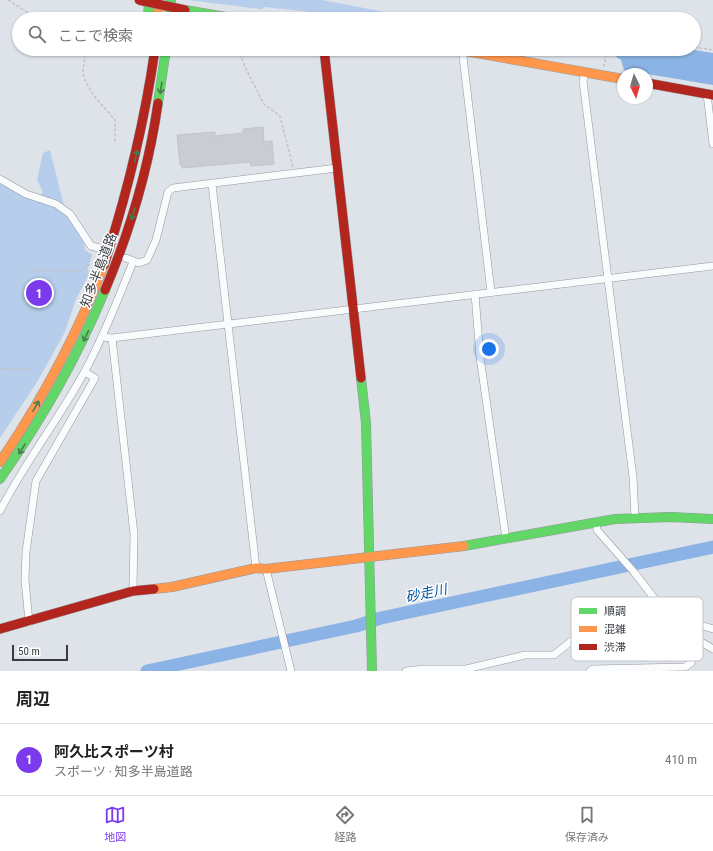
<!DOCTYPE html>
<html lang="ja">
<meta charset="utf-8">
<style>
:root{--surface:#fff;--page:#f2f2f2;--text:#202124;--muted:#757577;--line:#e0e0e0;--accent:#7c3aed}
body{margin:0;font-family:"Roboto Condensed","Noto Sans JP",sans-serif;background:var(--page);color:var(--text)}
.compass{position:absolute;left:617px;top:68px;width:36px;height:36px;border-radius:50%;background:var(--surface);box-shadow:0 1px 3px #0004;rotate:175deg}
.scale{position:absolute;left:12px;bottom:10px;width:56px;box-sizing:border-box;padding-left:4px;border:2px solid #383c41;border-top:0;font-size:11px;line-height:14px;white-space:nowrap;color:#383c41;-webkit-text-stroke:3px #fff;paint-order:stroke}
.you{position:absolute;left:489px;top:349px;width:14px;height:14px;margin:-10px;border:3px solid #fff;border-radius:50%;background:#1a73e8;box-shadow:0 0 0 6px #1a73e833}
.badge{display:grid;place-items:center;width:26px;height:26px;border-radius:50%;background:var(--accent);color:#fff;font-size:13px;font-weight:700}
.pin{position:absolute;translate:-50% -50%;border:2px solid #fff;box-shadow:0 1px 4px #0006}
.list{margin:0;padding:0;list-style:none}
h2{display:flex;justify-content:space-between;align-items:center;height:52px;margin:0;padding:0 16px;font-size:17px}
h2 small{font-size:13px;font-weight:400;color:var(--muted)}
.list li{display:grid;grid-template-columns:26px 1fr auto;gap:12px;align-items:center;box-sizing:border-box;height:72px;padding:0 16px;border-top:1px solid var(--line)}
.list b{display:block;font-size:15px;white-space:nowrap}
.list p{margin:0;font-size:13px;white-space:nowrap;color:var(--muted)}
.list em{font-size:13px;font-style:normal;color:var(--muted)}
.icon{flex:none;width:22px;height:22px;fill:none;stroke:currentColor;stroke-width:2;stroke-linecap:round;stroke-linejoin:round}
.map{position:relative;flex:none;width:713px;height:671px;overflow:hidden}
.search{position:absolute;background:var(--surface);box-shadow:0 1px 3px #0004;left:12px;right:12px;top:12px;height:44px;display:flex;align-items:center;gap:10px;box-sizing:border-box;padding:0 14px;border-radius:22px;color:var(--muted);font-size:15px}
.sheet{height:124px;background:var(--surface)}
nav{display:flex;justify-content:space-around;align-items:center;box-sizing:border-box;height:56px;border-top:1px solid var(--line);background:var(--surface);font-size:11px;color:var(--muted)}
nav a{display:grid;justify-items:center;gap:2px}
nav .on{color:var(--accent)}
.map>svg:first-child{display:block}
.green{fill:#b6ceeb}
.water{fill:#8bb3e5}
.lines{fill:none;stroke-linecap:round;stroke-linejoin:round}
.river{stroke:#8bb3e5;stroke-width:13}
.building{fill:#c9ccd2;stroke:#c0c5cb}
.street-casing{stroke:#94989d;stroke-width:8}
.fast-casing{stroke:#94989d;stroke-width:10}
.slow-casing{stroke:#94989d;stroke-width:10}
.jam-casing{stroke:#94989d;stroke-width:10}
.path{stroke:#c1c3c5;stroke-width:1.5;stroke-dasharray:3 2;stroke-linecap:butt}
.street{stroke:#fafbfc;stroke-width:7}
.fast{stroke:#63d668;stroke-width:9}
.slow{stroke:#ff974d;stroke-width:9}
.jam{stroke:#b3261e;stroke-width:9}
.jam-bridge-casing{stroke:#94989d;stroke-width:10;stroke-linecap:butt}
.jam-bridge{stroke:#b3261e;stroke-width:9}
.oneway{stroke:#497a51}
.labels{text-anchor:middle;stroke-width:3;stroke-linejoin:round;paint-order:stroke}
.street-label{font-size:13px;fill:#383c41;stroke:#fff}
.water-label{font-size:14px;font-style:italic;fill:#0054a4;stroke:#fff}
.key{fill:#fff;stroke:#c3c4c6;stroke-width:1}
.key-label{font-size:11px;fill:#383c41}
</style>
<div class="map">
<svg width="713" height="671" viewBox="0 0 713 671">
<rect width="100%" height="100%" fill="#dee3ea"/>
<path class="green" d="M188 0H322L390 13 413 19H372L265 7 261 9Z
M50 150 65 210 73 221 84 243 85 250 92 255 88 267 89 275 76 299 65 332 37 382 0 438V181L38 198 43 192 37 180 43 153Z"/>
<path class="water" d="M611 49H688L713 53V85L624 70 621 60 610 53Z"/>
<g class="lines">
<path class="river" d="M147 671 356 626 381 618 713 547"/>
</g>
<path class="building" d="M263 127 264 142 272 141 274 164 251 166 250 162 182 168V164L180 165 177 135 215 132V136L243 133V129Z"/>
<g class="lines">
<g class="street-casing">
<path id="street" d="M464 51 463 57 491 292
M585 72 583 81 633 477 635 518
M707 94 713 144
M0 179 26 194 56 204 70 214 91 246 103 249
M212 184 256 568
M126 258 139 263 147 260 156 240 168 192 173 188 337 168
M475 294 480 357 506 539
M102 337 112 338 713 266
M112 338 134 534 133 591
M0 511C25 462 59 419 85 371 104 336 118 299 133 262
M596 522 597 530 634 572 668 616 693 637 713 649
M266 569 291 671
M29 622 25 580 26 552 36 481 95 378 85 372
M673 622H690L713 629
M406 671 424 669H466L525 655H554L580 634 652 619 665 613
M590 671 593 669 685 667 691 663 700 641"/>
</g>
<g class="fast-casing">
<path id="fast" d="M185 10 237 19
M148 19 149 0
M169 19 171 0
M158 103 166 49
M361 378 366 423 372 671
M0 479C43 417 76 360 105 290
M464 546 615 519 670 517 713 519"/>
</g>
<g class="slow-casing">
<path id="slow" d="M158 19 159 0
M454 49 623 79
M0 462C42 400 77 335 104 265
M154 589 172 587 256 568 266 569 464 546"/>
</g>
<g class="jam-casing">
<path id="jam" d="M324 49 361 378
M647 83 713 95
M104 265C128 191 144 126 155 49
M105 290C130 231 149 166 158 103
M0 629 133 591 154 589"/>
</g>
<path class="path" d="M8 0 38 19
M694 47 713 50
M84 49C87 58 81 68 84 77 89 93 105 108 115 120V143
M238 49 246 69 264 104 280 116 293 167
M604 67 607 49
M29 270 81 271 89 265 90 253
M0 369H31"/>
<use href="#street" class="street"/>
<use href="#fast" class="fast"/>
<use href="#slow" class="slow"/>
<use href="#jam" class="jam"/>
<g class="jam-bridge-casing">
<path id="jam-bridge" d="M139 0 185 10"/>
</g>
<use href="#jam-bridge" class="jam-bridge"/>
</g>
<defs><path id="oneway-shaft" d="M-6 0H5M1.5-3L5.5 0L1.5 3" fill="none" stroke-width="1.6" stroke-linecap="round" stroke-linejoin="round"/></defs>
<g class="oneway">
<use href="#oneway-shaft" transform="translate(161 88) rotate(98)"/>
<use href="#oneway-shaft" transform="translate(136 156) rotate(-78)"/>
<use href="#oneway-shaft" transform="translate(133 214) rotate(108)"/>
<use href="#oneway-shaft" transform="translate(86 336) rotate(115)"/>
<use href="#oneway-shaft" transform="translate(36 406) rotate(-60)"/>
<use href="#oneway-shaft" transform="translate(22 449) rotate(122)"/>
</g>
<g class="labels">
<g class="street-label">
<text transform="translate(98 270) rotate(-69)" y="5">知多半島道路</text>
</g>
<g class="water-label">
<text transform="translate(426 593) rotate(-12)" y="5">砂走川</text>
</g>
</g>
<rect x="571" y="597" width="132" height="64" rx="6" class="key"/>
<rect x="579" y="608" width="18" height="6" fill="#63d668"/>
<rect x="579" y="626" width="18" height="6" fill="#ff974d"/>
<rect x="579" y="644" width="18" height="6" fill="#b3261e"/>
<g class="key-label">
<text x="604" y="615">順調</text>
<text x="604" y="633">混雑</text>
<text x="604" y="651">渋滞</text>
</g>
</svg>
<svg class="compass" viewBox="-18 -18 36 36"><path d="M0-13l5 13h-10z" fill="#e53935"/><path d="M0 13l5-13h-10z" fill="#757577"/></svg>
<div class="scale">50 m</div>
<div class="you"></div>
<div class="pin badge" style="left:39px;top:293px">1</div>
<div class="search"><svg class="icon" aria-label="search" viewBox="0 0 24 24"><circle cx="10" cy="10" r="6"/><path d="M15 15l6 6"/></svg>ここで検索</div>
</div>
<section class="sheet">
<h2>周辺<small></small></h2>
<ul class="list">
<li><span class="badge">1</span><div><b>阿久比スポーツ村</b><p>スポーツ · 知多半島道路</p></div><em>410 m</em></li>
</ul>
</section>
<nav>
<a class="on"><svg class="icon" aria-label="map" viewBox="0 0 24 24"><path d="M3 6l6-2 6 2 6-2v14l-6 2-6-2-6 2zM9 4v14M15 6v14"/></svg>地図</a>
<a><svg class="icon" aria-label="directions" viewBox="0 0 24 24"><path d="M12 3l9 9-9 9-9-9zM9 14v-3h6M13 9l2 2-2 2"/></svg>経路</a>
<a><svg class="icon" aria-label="saved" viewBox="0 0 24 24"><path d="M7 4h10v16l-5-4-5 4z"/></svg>保存済み</a>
</nav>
